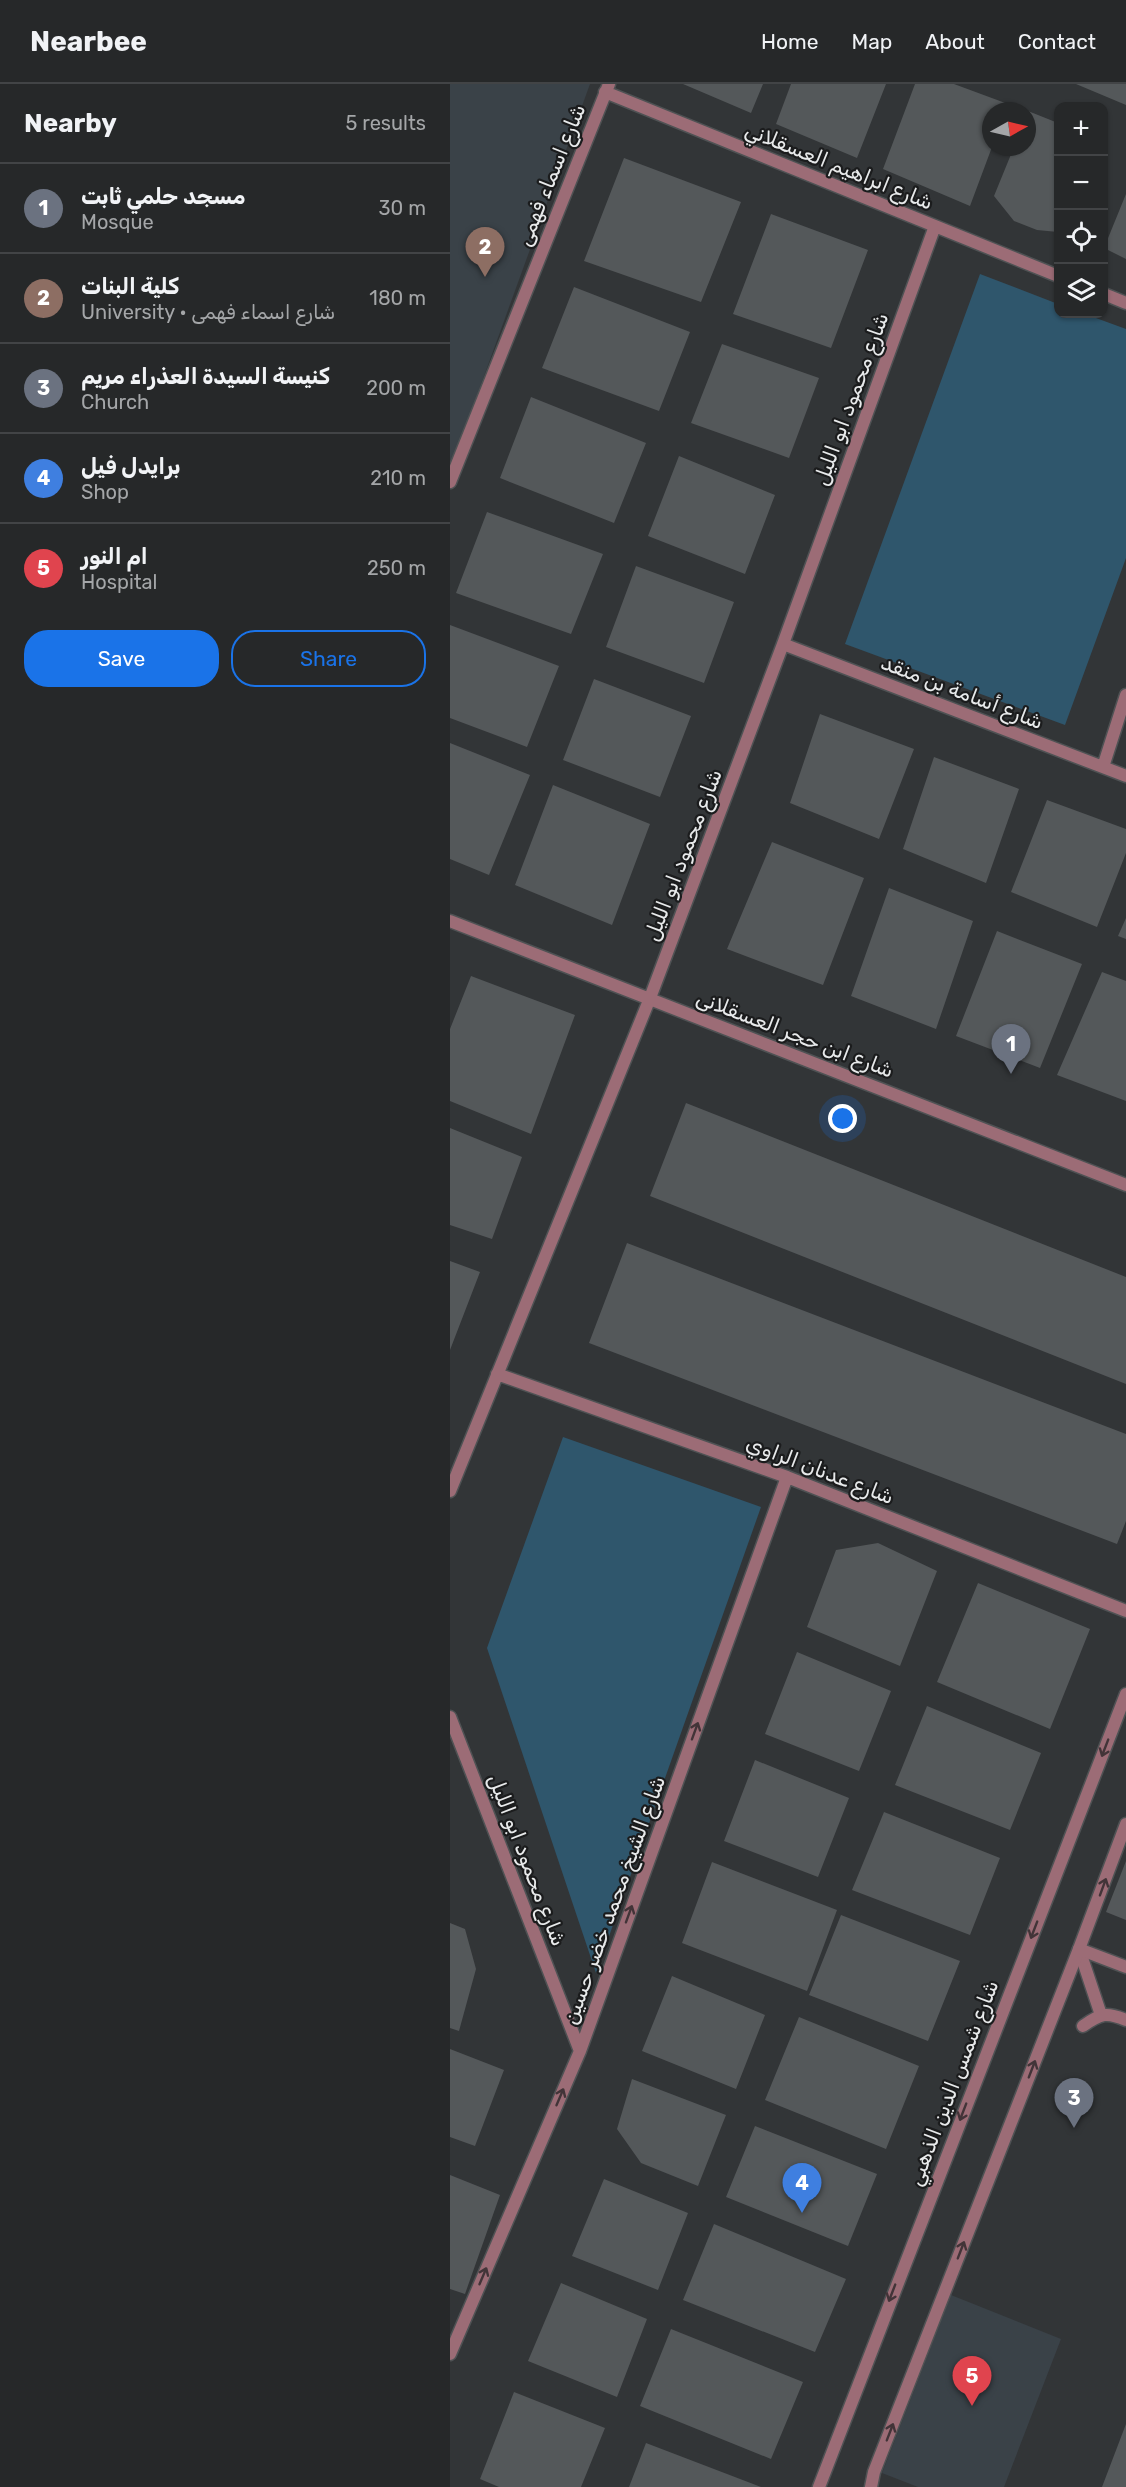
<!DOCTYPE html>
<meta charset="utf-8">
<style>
:root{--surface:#262829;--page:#323435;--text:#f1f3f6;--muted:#a4a6a8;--line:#424446;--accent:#1a73e8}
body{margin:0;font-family:Rubik,Vazirmatn,sans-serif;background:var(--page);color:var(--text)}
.controls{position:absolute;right:18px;top:18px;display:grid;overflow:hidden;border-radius:12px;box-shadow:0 2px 4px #0004}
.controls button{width:54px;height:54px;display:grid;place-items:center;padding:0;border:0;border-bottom:2px solid var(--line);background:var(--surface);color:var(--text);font:30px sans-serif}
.compass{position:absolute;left:532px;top:18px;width:54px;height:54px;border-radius:50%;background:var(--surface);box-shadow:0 2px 4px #0004;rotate:82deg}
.you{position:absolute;left:393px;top:1035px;width:21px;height:21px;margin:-15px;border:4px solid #fff;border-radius:50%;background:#1a73e8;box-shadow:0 0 0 9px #1a73e833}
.badge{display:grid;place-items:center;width:39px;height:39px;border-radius:50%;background:var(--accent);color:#fff;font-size:20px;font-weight:700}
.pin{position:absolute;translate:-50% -50px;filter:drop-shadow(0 2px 3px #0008)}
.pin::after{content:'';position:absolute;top:32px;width:21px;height:18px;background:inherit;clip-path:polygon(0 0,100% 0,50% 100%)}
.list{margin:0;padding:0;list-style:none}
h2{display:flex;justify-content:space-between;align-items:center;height:78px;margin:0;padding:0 24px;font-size:26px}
h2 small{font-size:20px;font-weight:400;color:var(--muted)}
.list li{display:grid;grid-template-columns:39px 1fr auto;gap:18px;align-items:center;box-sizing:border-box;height:90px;padding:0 24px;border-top:2px solid var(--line)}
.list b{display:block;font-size:22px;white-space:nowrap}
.list p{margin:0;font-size:20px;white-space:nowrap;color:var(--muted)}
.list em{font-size:20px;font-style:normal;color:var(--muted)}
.actions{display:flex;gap:12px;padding:18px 24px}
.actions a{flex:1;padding:14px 0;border:2px solid var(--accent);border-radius:24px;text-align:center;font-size:21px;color:var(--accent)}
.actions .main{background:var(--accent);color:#fff}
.icon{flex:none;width:33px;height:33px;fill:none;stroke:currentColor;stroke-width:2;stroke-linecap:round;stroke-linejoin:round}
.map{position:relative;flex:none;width:676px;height:2403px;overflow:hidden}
header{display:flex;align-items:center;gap:36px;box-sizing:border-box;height:84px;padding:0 30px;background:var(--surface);border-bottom:2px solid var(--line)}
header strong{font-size:28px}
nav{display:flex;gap:33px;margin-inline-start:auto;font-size:21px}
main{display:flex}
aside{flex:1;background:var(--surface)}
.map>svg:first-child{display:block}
.built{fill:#3a4248}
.green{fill:#2f566c}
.building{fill:#54585a}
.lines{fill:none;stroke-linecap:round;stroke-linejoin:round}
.lane-casing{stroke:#4f5254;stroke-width:15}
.street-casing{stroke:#4f5254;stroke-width:15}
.lane{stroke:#9c6c76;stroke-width:12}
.street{stroke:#9c6c76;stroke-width:12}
.oneway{stroke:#423438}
.labels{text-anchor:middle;stroke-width:4.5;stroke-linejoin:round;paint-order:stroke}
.street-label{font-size:21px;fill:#e8eaeb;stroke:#1b1c1d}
</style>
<header>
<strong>Nearbee</strong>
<nav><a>Home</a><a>Map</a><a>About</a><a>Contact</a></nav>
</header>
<main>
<aside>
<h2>Nearby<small>5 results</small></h2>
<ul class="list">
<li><span class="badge" style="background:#6b7280">1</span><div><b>مسجد حلمي ثابت</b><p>Mosque</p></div><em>30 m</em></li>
<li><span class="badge" style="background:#8d6e63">2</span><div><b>كلية البنات</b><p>University · شارع اسماء فهمى</p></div><em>180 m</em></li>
<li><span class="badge" style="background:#6b7280">3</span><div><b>كنيسة السيدة العذراء مريم</b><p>Church</p></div><em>200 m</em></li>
<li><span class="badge" style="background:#3f7fe0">4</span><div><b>برايدل فيل</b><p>Shop</p></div><em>210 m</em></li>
<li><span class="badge" style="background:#e0444e">5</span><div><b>ام النور</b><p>Hospital</p></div><em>250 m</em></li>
</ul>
<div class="actions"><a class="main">Save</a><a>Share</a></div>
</aside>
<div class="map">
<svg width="676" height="2403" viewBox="0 0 676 2403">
<rect width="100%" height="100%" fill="#323537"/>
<path class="built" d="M0 0H140L0 386Z
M501 2211 611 2255 554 2403H468L432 2389Z"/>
<path class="green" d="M530 190 608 220V230H635L676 245V474L615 641 395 560Z
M113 1353 311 1423 146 1889 37 1564Z"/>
<path class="building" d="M233 0H313L301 29Z
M341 0H436L407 74 326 40Z
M465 0H504L558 20 556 27H541L542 63 520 122 433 85Z
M626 0H676V21Z
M578 27 608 39V148L587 146 564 137 544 112 564 63H577Z
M174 74 291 118 251 218 134 177Z
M676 110V175L654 164Z
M321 130 418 166 381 264 283 230Z
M124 203 240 248 209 327 92 284Z
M272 260 369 294 339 374 241 339Z
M81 313 196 359 164 439 50 394Z
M229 372 325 411 295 490 198 452Z
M37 428 153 470 121 550 6 509Z
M186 482 284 518 254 599 156 563Z
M0 541 109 582 77 663 0 634Z
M144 595 241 632 210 713 113 676Z
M370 630 464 665 429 755 340 719Z
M0 659 80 691 39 791 0 775Z
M484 673 569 705 536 799 453 765Z
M103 701 200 740 162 841 65 801Z
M597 716 676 745V769L647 843 561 808Z
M322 758 414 794 373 901 277 865Z
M439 804 523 837 486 945 401 912Z
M676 834V855L668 852Z
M547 847 632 880 590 984 506 952Z
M652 888 676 897V1017L607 991Z
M21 892 125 931 81 1050 0 1017V945Z
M236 1019 676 1193V1300L200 1112Z
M0 1044 72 1073 42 1155 0 1141Z
M177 1159 676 1350V1437L667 1460 139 1259Z
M0 1177 30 1188 0 1266Z
M428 1459 487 1487 450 1582 357 1543 386 1466Z
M528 1499 640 1545 600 1645 487 1598Z
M347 1568 441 1607 409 1687 315 1650Z
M477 1622 591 1669 560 1746 445 1701Z
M305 1676 399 1714 368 1793 274 1757Z
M434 1728 550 1774 520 1851 402 1806Z
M676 1777V1836L656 1828Z
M262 1778 387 1826 357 1907 232 1859Z
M391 1831 510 1877 478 1957 359 1911Z
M0 1839 15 1845 26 1885 9 1947 0 1944Z
M222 1892 315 1931 286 2005 192 1967Z
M349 1933 469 1982 436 2065 315 2016Z
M0 1965 54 1986 25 2062 0 2053Z
M182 1995 276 2031 248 2102 191 2079 167 2045Z
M305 2042 427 2090 398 2162 276 2113Z
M0 2091 50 2111 15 2210 0 2205Z
M154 2095 238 2129 208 2206 122 2172Z
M264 2140 396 2195 365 2268 233 2216Z
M111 2199 197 2235 167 2313 78 2277Z
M221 2245 353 2298 321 2375 190 2322Z
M64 2308 155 2344 131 2403H49L30 2395Z
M676 2340V2403H652Z
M196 2359 311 2403H179Z"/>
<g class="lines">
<g class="lane-casing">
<path id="lane" d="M629 1865 651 1931
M633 1942C651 1929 657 1928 676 1936"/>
</g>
<g class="street-casing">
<path id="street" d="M155 8 608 192
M654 210 676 219
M0 398 159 0
M333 560 676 692
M653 683 676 611
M0 837 676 1101
M47 1290 337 1393 676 1527
M0 1407 200 914 333 560 485 142
M0 1633 130 1967
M629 1865 676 1883
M0 2270 130 1967 337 1393
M369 2403 676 1610
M421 2403 424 2388 629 1865 676 1740"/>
</g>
<use href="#lane" class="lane"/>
<use href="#street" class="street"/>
</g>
<defs><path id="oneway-shaft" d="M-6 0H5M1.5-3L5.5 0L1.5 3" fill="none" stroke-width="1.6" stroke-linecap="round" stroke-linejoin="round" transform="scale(1.5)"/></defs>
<g class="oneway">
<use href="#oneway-shaft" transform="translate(245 1647) rotate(-70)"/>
<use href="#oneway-shaft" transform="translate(655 1664) rotate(111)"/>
<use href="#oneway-shaft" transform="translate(653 1803) rotate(-70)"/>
<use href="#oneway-shaft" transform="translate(179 1830) rotate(-70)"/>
<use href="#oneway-shaft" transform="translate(584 1846) rotate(111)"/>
<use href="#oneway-shaft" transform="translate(582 1985) rotate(-69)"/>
<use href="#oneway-shaft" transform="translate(110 2013) rotate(-67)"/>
<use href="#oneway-shaft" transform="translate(513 2028) rotate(111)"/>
<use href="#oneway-shaft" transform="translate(511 2166) rotate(-69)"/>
<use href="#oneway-shaft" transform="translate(33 2192) rotate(-67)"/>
<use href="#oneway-shaft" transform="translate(442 2209) rotate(111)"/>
<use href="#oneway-shaft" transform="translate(440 2348) rotate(-69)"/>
</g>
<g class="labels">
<g class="street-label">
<text transform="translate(389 82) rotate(22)" y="7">شارع ابراهيم العسقلاني</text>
<text transform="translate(101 91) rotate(-68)" y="7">شارع اسماء فهمى</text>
<text transform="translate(401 315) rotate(-70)" y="7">شارع محمود ابو الليل</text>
<text transform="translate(512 608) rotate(21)" y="7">شارع أسامة بن منقد</text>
<text transform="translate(233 771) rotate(-69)" y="7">شارع محمود ابو الليل</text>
<text transform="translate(345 950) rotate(21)" y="7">شارع ابن حجر العسقلانى</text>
<text transform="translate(370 1386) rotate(21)" y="7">شارع عدنان الراوي</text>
<text transform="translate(77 1776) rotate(69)" y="7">شارع محمود ابو الليل</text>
<text transform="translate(164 1816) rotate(-70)" y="7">شارع الشيخ محمد خضر حسين</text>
<text transform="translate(503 1999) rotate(-69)" y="7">شارع شمس الدين الذهبي</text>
</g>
</g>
</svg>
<div class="controls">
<button>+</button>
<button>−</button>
<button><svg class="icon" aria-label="locate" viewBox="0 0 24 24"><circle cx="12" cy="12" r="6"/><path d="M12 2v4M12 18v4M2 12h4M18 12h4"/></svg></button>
<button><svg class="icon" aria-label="layers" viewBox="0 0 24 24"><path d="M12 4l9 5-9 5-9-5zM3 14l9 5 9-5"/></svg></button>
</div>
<svg class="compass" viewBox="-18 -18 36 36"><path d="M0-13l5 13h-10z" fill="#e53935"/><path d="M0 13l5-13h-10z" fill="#a4a6a8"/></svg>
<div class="you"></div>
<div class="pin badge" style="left:561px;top:990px;background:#6b7280">1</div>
<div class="pin badge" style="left:35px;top:193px;background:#8d6e63">2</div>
<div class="pin badge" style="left:624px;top:2044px;background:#6b7280">3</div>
<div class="pin badge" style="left:352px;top:2129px;background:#3f7fe0">4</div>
<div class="pin badge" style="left:522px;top:2322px;background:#e0444e">5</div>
</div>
</main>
